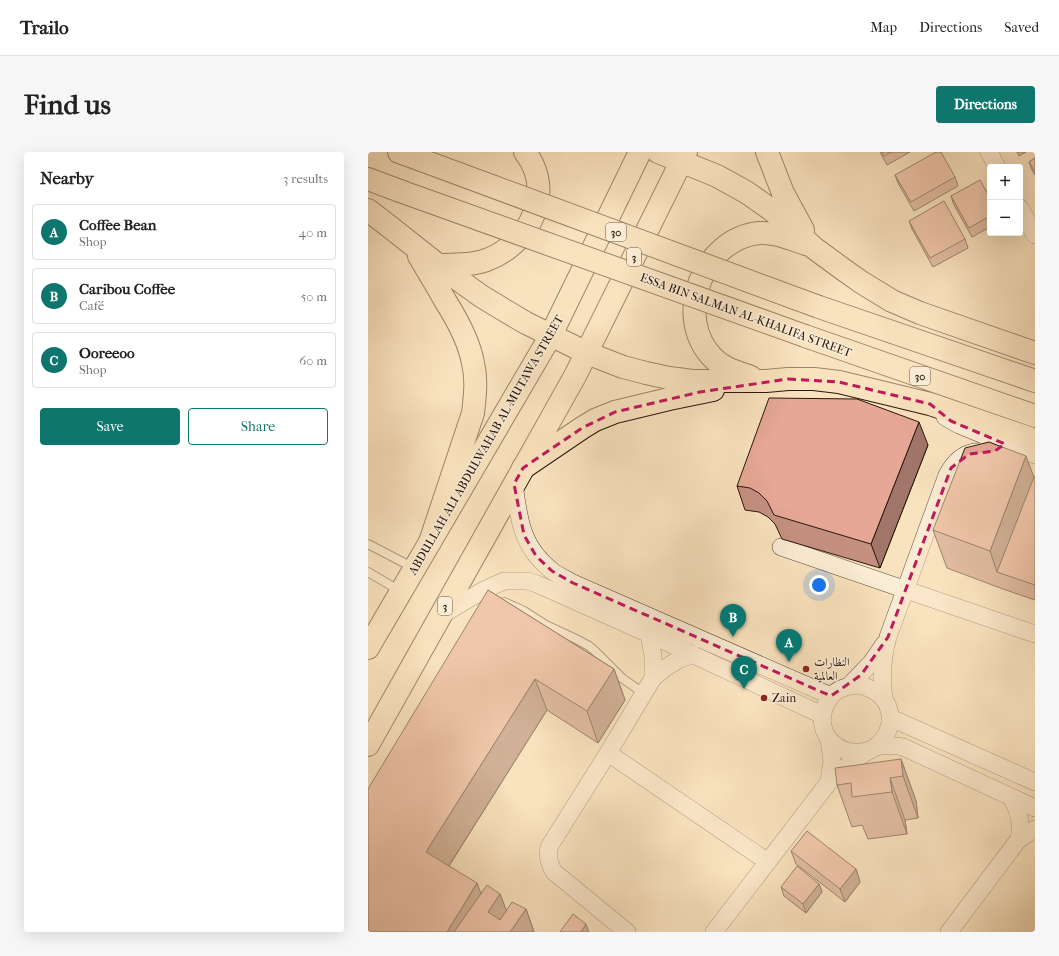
<!DOCTYPE html>
<meta charset="utf-8">
<style>
:root{--surface:#fff;--page:#f6f6f6;--text:#222;--muted:#767676;--line:#e0e0e0;--accent:#0f766e}
body{margin:0;font-family:"IM FELL French Canon",Amiri,serif;background:var(--page);color:var(--text)}
.controls{position:absolute;right:12px;top:12px;display:grid;overflow:hidden;border-radius:4px;box-shadow:0 4px 16px #0002}
.controls button{width:36px;height:36px;display:grid;place-items:center;padding:0;border:0;border-bottom:1px solid var(--line);background:var(--surface);color:var(--text);font:20px sans-serif}
.you{position:absolute;left:451px;top:433px;width:14px;height:14px;margin:-10px;border:3px solid #fff;border-radius:50%;background:#1a73e8;box-shadow:0 0 0 6px #1a73e833}
.badge{display:grid;place-items:center;width:26px;height:26px;border-radius:50%;background:var(--accent);color:#fff;font-size:13px;font-weight:700}
.pin{position:absolute;translate:-50% -33px;filter:drop-shadow(0 1px 2px #0008)}
.pin::after{content:'';position:absolute;top:21px;width:14px;height:12px;background:inherit;clip-path:polygon(0 0,100% 0,50% 100%)}
.list{margin:0;padding:0;list-style:none}
h2{display:flex;justify-content:space-between;align-items:center;height:52px;margin:0;padding:0 16px;font-size:17px}
h2 small{font-size:13px;font-weight:400;color:var(--muted)}
.list li{display:grid;grid-template-columns:26px 1fr auto;gap:12px;align-items:center;box-sizing:border-box;height:56px;margin:0 8px 8px;padding:0 8px;border:1px solid var(--line);border-radius:4px}
.list b{display:block;font-size:15px;white-space:nowrap}
.list p{margin:0;font-size:13px;white-space:nowrap;color:var(--muted)}
.list em{font-size:13px;font-style:normal;color:var(--muted)}
.actions{display:flex;gap:8px;padding:12px 16px}
.actions a{flex:1;padding:9px 0;border:1px solid var(--accent);border-radius:4px;text-align:center;font-size:14px;color:var(--accent)}
.actions .main{background:var(--accent);color:#fff}
.map{position:relative;flex:none;width:667px;height:780px;overflow:hidden;border-radius:4px}
header{display:flex;align-items:center;gap:24px;box-sizing:border-box;height:56px;padding:0 20px;background:var(--surface);border-bottom:1px solid var(--line)}
header strong{font-size:19px}
nav{display:flex;gap:22px;margin-inline-start:auto;font-size:14px}
.intro{display:flex;align-items:center;justify-content:space-between;box-sizing:border-box;height:96px;padding:0 24px}
h1{margin:0;font-size:28px}
.button{padding:10px 18px;border-radius:4px;background:var(--accent);color:#fff;font-size:14px;font-weight:700}
main{display:flex;gap:24px;padding:0 24px}
aside{flex:1;background:var(--surface);border-radius:4px;box-shadow:0 4px 16px #0002}
.map>svg:first-child{display:block}
.lines{fill:none;stroke-linecap:round;stroke-linejoin:round}
.lane-casing{stroke:#5d4a38;stroke-width:10}
.street-casing{stroke:#5d4a38;stroke-width:18}
.primary-casing{stroke:#29170c;stroke-width:24}
.highway-casing{stroke:#29170c;stroke-width:24}
.lane{stroke:#fbecd5;stroke-width:8}
.street{stroke:#fbecd5;stroke-width:17}
.primary{stroke:#f9e2be;stroke-width:22}
.highway{stroke:#f9e2be;stroke-width:22}
.highway-bridge-casing{stroke:#29170c;stroke-width:24;stroke-linecap:butt}
.highway-bridge{stroke:#f9e2be;stroke-width:22}
.wall{fill:#c69081;stroke:#29170c}
.shaded-wall{fill:#a17569;stroke:#29170c}
.building{fill:#e6a796;stroke:#29170c}
.marked{fill:none;stroke:#c2185b;stroke-width:3;stroke-dasharray:8 5;stroke-linejoin:round}
.poi-dot{fill:#8f2418;stroke:#fbecd5;stroke-width:1.5}
.labels{text-anchor:middle;stroke-width:3;stroke-linejoin:round;paint-order:stroke}
.shield{fill:#fbecd5;stroke:#685748;stroke-width:1}
.shield-label{font-size:11px;font-weight:bold;fill:#29170c}
.street-label{font-size:12px;fill:#29170c;stroke:#fbecd5}
.poi-label{font-size:12px;fill:#29170c;stroke:#fbecd5;text-anchor:start}
</style>
<header>
<strong>Trailo</strong>
<nav><a>Map</a><a>Directions</a><a>Saved</a></nav>
</header>
<div class="intro"><h1>Find us</h1><a class="button">Directions</a></div>
<main>
<aside>
<h2>Nearby<small>3 results</small></h2>
<ul class="list">
<li><span class="badge">A</span><div><b>Coffee Bean</b><p>Shop</p></div><em>40 m</em></li>
<li><span class="badge">B</span><div><b>Caribou Coffee</b><p>Café</p></div><em>50 m</em></li>
<li><span class="badge">C</span><div><b>Ooreeoo</b><p>Shop</p></div><em>60 m</em></li>
</ul>
<div class="actions"><a class="main">Save</a><a>Share</a></div>
</aside>
<div class="map">
<svg width="667" height="780" viewBox="0 0 667 780">
<rect width="100%" height="100%" fill="#f9e2be"/>
<filter id="stains"><feTurbulence type="fractalNoise" baseFrequency=".005" numOctaves="4"/><feColorMatrix values="0 0 0 0 .2 0 0 0 0 .09 0 0 0 0 .02 0 0 0 .5 -.17"/></filter>
<radialGradient id="worn" r=".72"><stop offset=".6" stop-color="#630" stop-opacity="0"/><stop offset="1" stop-color="#630" stop-opacity=".3"/></radialGradient>
<g class="lines">
<g class="lane-casing">
<path id="lane" d="M0 392 46 416
M0 420 32 439
M136 450 156 459 178 473 208 487 221 494 227 499 254 526 268 536 276 541"/>
</g>
<g class="street-casing">
<path id="street" d="M621 0 629 15
M652 56 667 83
M577 265 591 273 637 292 667 303
M146 332C151 367 153 394 183 418 189 423 198 427 205 431L463 544
M413 395 667 482
M72 464 114 439 136 429H159L169 432 281 482 454 563
M281 482 285 504V526
M481 534 503 511 516 492
M516 546C513 525 514 506 520 485L579 323C585 312 594 302 607 300 619 298 627 303 637 292
M523 566 667 630
M508 595C518 593 526 593 535 595L667 656
M240 601 400 710
M461 630 464 609 461 588
M643 646C652 659 654 672 651 687
M259 780 186 720C181 712 179 705 181 695L240 601 285 526 297 516 310 508 325 502
M346 780 461 630C470 621 479 614 489 606 495 602 501 599 507 595 519 587 525 571 521 558 518 546 509 539 498 535 490 532 483 533 475 536 469 538 464 542 461 547 441 577 469 609 502 598
M581 780 651 687 667 677"/>
</g>
<g class="primary-casing">
<path id="primary" d="M0 496 183 183 272 0
M0 593 207 224 318 0"/>
</g>
<g class="highway-casing">
<path id="highway" d="M31 0 45 5
M290 0 349 24 378 40 405 59 446 96 476 118 493 130 524 149 552 161 667 201
M399 0 415 41 435 78
M0 27 32 39
M0 58 22 75 70 113 113 144 136 158 158 171 219 201 255 215 278 221 301 226 325 229H398L420 227H446L471 230 562 252 667 288
M51 104C60 119 69 134 78 150 90 169 101 189 105 211 109 228 107 244 105 261L62 390
M70 113C87 112 105 114 121 107 163 90 187 39 157 0
M451 155 667 229
M437 184 667 264
M383 225C369 220 356 217 345 206 305 165 334 87 391 81 407 80 422 87 438 92
M155 316 214 276 227 268 247 260 301 247 345 238"/>
</g>
<use href="#lane" class="lane"/>
<use href="#street" class="street"/>
<use href="#primary" class="primary"/>
<use href="#highway" class="highway"/>
<g class="highway-bridge-casing">
<path id="highway-bridge" d="M45 5 451 155
M32 39 437 184"/>
</g>
<use href="#highway-bridge" class="highway-bridge"/>
</g>
<path class="wall" d="M512 0H542L519 13Z
M649 0H658L651 4Z
M667 6V23L664 18 661 10Z
M527 23 587 25 590 34 546 59 530 31Z
M583 44 622 46V75L604 85 586 53Z
M541 69 597 87 600 96 565 115 544 77Z
M560 293 512 416 414 387 407 372 400 365 391 360 377 358 369 334Z
M666 325H667V448L635 437 579 416 565 378Z
M120 438 246 517 257 548 230 591 179 558 81 714 113 741 132 742 138 759 158 757 166 780H0Z
M533 607 548 649 550 666 537 668 539 682 500 687 494 673 484 675 469 633Z
M423 699 488 717 492 730 477 750 428 712Z
M451 732 454 740 438 761 416 744 413 735Z"/>
<path class="shaded-wall" d="M551 270 560 293 512 416 503 392Z
M658 304 667 328 629 420 622 399Z
M246 517 257 548 230 591 219 559Z
M167 527 179 558 70 731 58 700Z
M533 607 548 649 550 666 535 624Z
M522 626 537 668 539 682 524 640Z
M488 717 492 730 477 750 472 737Z
M109 731 121 763 110 780H79Z
M451 732 454 740 438 761 435 752Z
M132 742 145 776 158 757 166 780H127L120 760Z
M218 772 221 780H213Z"/>
<path class="building" d="M514 0H523L516 4Z
M568 0H573L587 25 543 50 527 23Z
M667 6V20L661 10Z
M612 28 622 46V64L601 76 583 44Z
M576 49 597 87 562 106 541 69Z
M401 246 489 247 551 270 503 392 406 363 399 349 391 341 382 336 369 334Z
M621 290 658 304 622 399 565 378 597 296Z
M666 325H667V433L629 420Z
M120 438 246 517 219 559 167 527 58 700 109 731 79 780H0V637Z
M533 607 535 624 522 626 524 640 484 645 483 631 469 633 467 616Z
M439 679 488 717 472 737 423 699Z
M429 714 451 732 435 752 413 735Z
M119 733 132 742 120 760 132 768 144 750 158 757 142 780H86Z
M205 762 218 772 213 780H192Z"/>
<path d="M0 0H667V780H0ZM420 227 471 230 562 252 583 269 637 292 627 299 601 302 583 316 520 485 493 523 463 544 205 431 184 419 168 404 156 383 146 332 155 316 214 276 247 260 332 240Z" fill="#f9e2be" fill-opacity=".55" fill-rule="evenodd"/>
<path class="marked" d="M420 227 471 230 562 252 583 269 637 292 627 299 601 302 583 316 520 485 493 523 463 544 205 431 184 419 168 404 156 383 146 332 155 316 214 276 247 260 332 240Z"/>
<g class="poi-dot">
<circle cx="438" cy="517" r="4"/>
<circle cx="396" cy="546" r="4"/>
</g>
<g class="labels">
<g class="shield">
<rect x="238" y="71" width="20" height="18" rx="3"/>
<rect x="259" y="96" width="14" height="18" rx="3"/>
<rect x="542" y="215" width="20" height="18" rx="3"/>
<rect x="70" y="445" width="14" height="18" rx="3"/>
</g>
<g class="shield-label">
<text x="248" y="84">30</text>
<text x="266" y="109">3</text>
<text x="552" y="228">30</text>
<text x="77" y="458">3</text>
</g>
<g class="street-label">
<text transform="translate(378 163) rotate(20)" y="4">ESSA BIN SALMAN AL-KHALIFA STREET</text>
<text transform="translate(118 293) rotate(-60)" y="4">ABDULLAH ALI ABDULWAHAB AL-MUTAWA STREET</text>
</g>
<g class="poi-label">
<text x="446" y="514">النظارات<tspan x="446" dy="14">العالمية</tspan></text>
<text x="404" y="550">Zain</text>
</g>
</g>
<rect width="100%" height="100%" filter="url(#stains)"/>
<rect width="100%" height="100%" fill="url(#worn)"/>
</svg>
<div class="controls">
<button>+</button>
<button>−</button>
</div>
<div class="you"></div>
<div class="pin badge" style="left:421px;top:510px">A</div>
<div class="pin badge" style="left:365px;top:485px">B</div>
<div class="pin badge" style="left:376px;top:537px">C</div>
</div>
</main>
